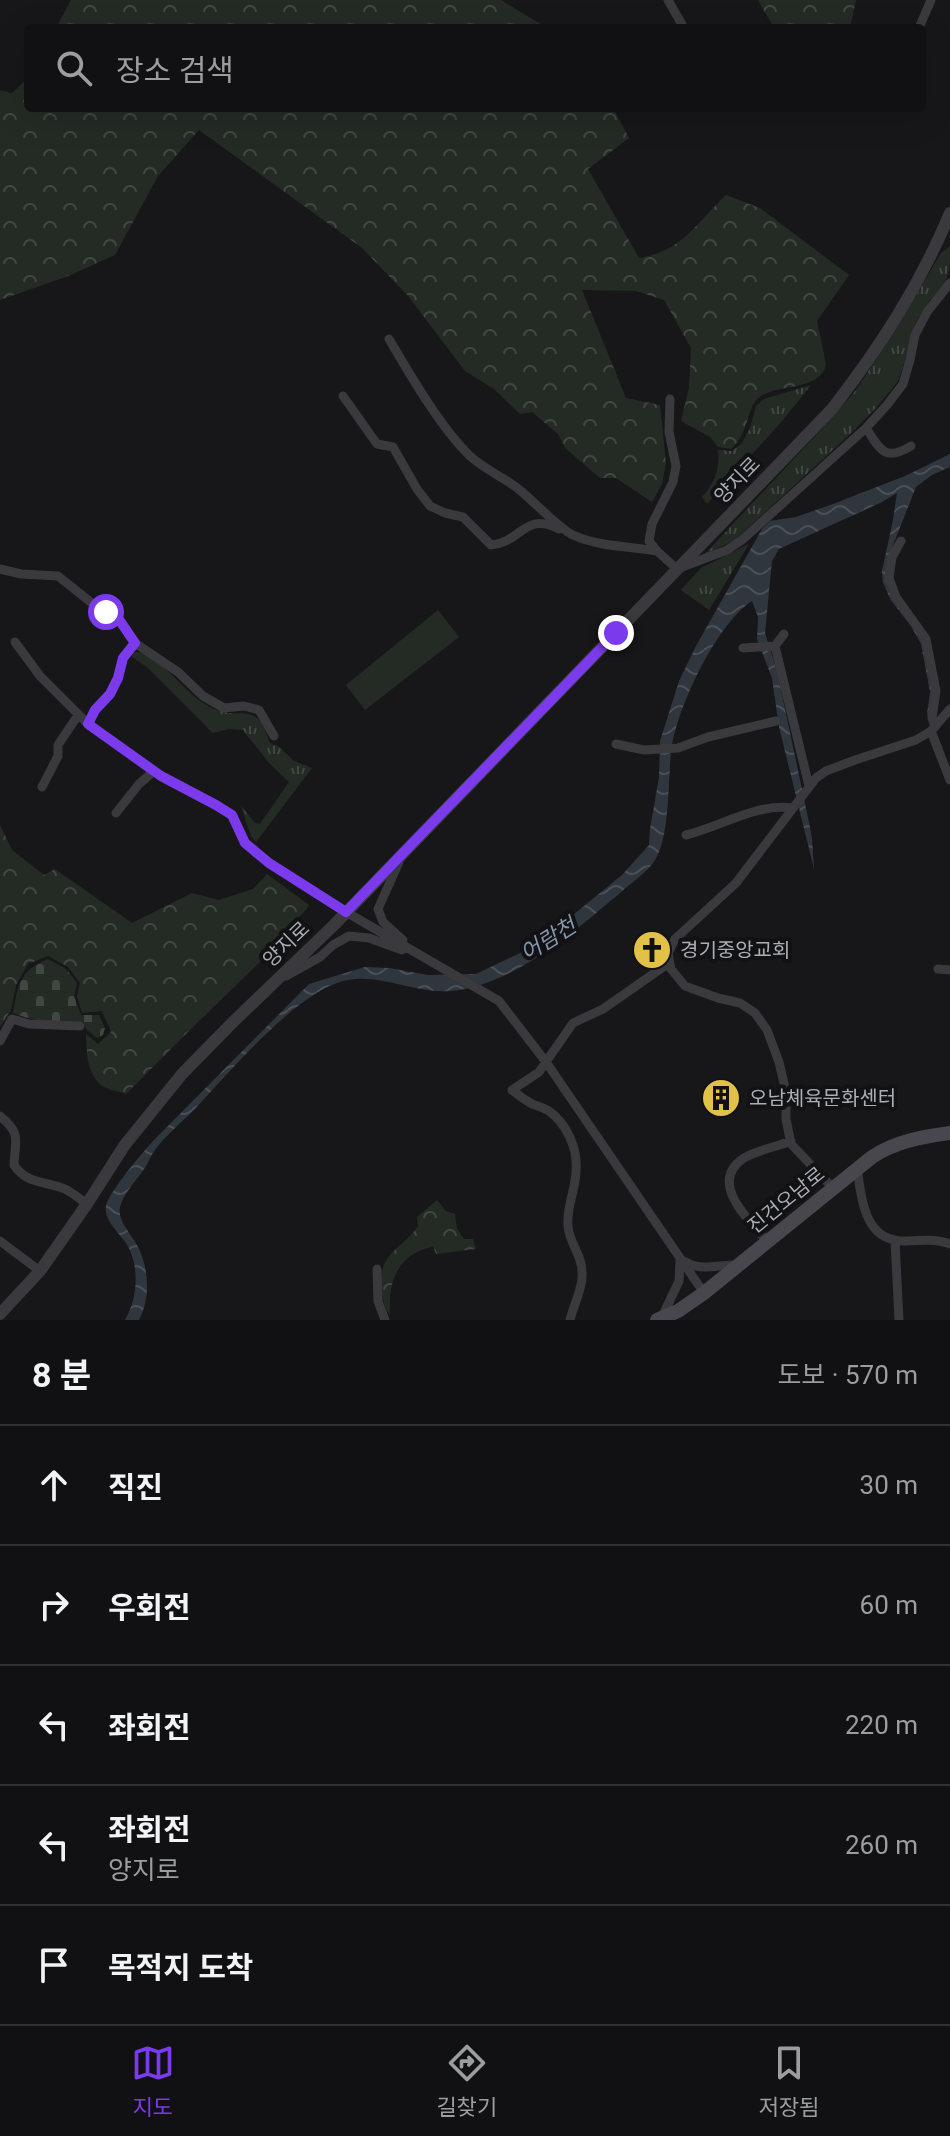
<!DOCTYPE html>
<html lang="ko">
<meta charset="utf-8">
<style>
:root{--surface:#111113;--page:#1a1a1c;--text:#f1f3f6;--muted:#9c9da0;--line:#303133;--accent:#7c3aed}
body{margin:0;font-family:Roboto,"Noto Sans KR",sans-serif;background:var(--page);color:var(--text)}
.stop{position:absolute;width:24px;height:24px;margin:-18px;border:6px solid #7c3aed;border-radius:50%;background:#fff}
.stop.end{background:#7c3aed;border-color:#fff;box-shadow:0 2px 8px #0008}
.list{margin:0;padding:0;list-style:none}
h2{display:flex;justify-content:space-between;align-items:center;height:104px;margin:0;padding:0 32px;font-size:34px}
h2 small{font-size:26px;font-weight:400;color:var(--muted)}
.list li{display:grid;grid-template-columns:52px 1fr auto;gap:24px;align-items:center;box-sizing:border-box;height:120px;padding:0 32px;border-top:2px solid var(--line)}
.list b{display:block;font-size:30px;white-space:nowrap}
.list p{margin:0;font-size:26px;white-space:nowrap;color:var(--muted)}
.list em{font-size:26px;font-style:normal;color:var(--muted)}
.icon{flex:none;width:44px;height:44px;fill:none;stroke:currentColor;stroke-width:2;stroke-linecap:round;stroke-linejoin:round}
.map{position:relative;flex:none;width:950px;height:1320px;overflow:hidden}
.search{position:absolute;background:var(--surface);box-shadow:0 8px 32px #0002;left:24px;right:24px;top:24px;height:88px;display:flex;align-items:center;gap:20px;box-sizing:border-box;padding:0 28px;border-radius:8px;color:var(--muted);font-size:30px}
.sheet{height:704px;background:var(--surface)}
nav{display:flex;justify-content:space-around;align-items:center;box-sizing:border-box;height:112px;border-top:2px solid var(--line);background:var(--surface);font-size:22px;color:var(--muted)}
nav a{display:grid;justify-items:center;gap:4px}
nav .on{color:var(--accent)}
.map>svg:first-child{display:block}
.grass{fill:url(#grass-tufts)}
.forest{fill:url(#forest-crowns)}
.cemetery{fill:url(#cemetery-stones)}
.pitch{fill:#242b25}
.water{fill:url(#water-waves)}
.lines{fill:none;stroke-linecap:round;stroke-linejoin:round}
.minor{stroke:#39393e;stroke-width:9}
.tertiary{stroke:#39393e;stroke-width:12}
.secondary{stroke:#47474d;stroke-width:14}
.route{stroke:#7c3aed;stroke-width:10}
.labels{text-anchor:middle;stroke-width:8;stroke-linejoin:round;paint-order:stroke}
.street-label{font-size:20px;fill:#abadb7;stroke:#121214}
.poi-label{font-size:20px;fill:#abadb7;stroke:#121214;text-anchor:start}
.water-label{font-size:22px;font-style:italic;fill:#8596af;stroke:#121214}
</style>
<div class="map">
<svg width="950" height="1320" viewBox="0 0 950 1320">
<defs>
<pattern id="grass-tufts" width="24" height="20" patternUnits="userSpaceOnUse" patternTransform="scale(2)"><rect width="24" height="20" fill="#242b25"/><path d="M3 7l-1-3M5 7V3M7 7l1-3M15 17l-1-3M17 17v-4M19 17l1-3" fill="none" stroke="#414742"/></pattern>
<pattern id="forest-crowns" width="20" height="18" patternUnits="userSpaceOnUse" patternTransform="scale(2)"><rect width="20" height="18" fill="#242b25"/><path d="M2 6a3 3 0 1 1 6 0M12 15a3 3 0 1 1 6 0" fill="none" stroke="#414742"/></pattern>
<pattern id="cemetery-stones" width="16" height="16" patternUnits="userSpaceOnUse" patternTransform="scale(2)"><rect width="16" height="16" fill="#242b25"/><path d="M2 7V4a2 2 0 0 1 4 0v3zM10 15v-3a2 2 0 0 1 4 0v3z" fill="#414742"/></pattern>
<pattern id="water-waves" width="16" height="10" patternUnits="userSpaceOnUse" patternTransform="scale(2)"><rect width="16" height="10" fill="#30363e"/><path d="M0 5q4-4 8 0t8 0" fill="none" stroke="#4b5058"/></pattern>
</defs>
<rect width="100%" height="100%" fill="#171719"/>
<path class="grass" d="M950 246V266L945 284 930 300 918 318 911 334 908 352 898 381 876 408 849 435 735 540 705 554 831 419 856 390 902 320 941 253Z
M811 385 783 420 707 504 702 497C715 483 720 469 718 450L732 451 742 443 750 428 756 406 764 399Z
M749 544 709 610 681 590 701 568Z
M135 652C155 652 180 685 195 697 204 705 216 711 229 713 239 714 251 711 259 720 264 725 267 736 270 743L278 746 294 761 312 768 256 842 251 836 241 806 255 823 260 824 289 782 269 763 243 730 229 729 213 733 148 668 131 656Z"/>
<path class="forest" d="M71 0H501L547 28H56Z
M758 0H856L850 28H774Z
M28 78V108H613L629 138 588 169 639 258C683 251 696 223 726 195L760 208 849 275 817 321 826 365C819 391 779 384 761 396 746 405 750 433 731 449L718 447 710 437 681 421 689 388 691 348 664 300 636 291 582 290 626 398 660 405 666 463 662 484 652 502 616 478H600L565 448 558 434 532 412 520 414 494 389 465 371 408 296 362 248 199 130 158 176 115 255 68 276 0 300V90L12 93Z
M0 825 12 850 44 875 55 869 132 923 192 893 219 900 253 889 267 874 309 905C298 924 271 934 266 956L197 1023 126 1094C119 1091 107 1090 101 1085 86 1072 87 1052 86 1034L98 1044 111 1032 102 1011 82 1013 77 996 80 983 68 967 48 956 28 964 16 985 11 1010 0 1027Z
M437 1200 446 1211 455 1214 457 1229 464 1239H473L476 1249 436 1254 433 1246C397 1255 388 1281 390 1315 383 1306 382 1295 381 1284 381 1250 402 1250 418 1226L417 1217Z"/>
<path class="cemetery" d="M48 959 66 969 77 983 74 996 81 1015H99L105 1028 103 1035 97 1038 87 1030 83 1022C58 1022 36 1023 13 1013 18 985 19 971 48 959Z"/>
<path class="pitch" d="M438 610 459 637 365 710 346 685Z"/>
<path class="water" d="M950 454V467L932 475 916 487 893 545 886 571V583L892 597 922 639 933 682 931 726 927 714 930 692 921 644 911 626 890 599 883 582 882 571 893 520 897 493 882 502 779 549 772 561 765 633 777 671 807 813 812 838 814 869 779 727 772 678 757 639 758 617 752 601C716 624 676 710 671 752 668 780 670 837 655 860 648 872 631 883 620 893 575 931 511 987 450 991 415 994 383 974 348 980 299 988 227 1075 193 1111 180 1124 165 1136 155 1150 151 1155 149 1161 146 1166 138 1179 124 1192 120 1207 117 1220 131 1234 137 1245 149 1267 151 1298 139 1320H125C138 1298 140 1265 126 1243 119 1233 103 1219 106 1206 108 1193 143 1152 153 1141L309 984 365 967 389 968 428 975 476 974 535 946 622 875 649 845 650 829 659 777 660 741 679 681 696 646 762 529 770 521 796 517 833 504 905 476Z"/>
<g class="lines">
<path class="minor" d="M668 0 684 28
M919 28 931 0
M389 339C411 376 440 427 470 456 485 470 506 478 521 491 533 501 561 530 573 535 599 547 629 546 657 551
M343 396 377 444 393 447 417 489 430 506 445 513 463 517 491 545C522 542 525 511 559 529
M670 399 669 432 676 466 673 482 652 524 649 541 657 551 677 569 727 550 742 540 866 428 887 405 903 384 910 360 915 335 927 312 950 283
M866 428C880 450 885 462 911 446
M901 541 892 557 889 578 896 597 926 639 936 691 932 718 935 727
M0 569 21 574 58 576 93 604 118 618 135 643 178 672 203 696 224 708 244 706 259 710 274 736
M784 634 775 646 809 786
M15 642 40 676 88 724 161 776 216 805 232 815 245 843 269 863 346 912 499 1001 546 1062 704 1293
M743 648 775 646
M88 724 95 710 110 694 118 678 123 658 135 643
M931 731 950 780
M616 744 644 750 678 748 708 737 776 721
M42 787 58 756V745L78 715
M116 813 139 784 154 771
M686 835C720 827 756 803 792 808
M399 862 378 909 383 922 403 940
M938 969 950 970
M286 976 320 957 333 945 349 936 369 938 402 950
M0 1041 12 1019 29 1024 80 1026
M0 1116C22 1134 15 1140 14 1165 27 1185 47 1181 65 1189 73 1193 80 1199 87 1204
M857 1168C862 1200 864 1243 907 1241 921 1240 936 1239 950 1244
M833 1188 791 1144 786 1119V1092L779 1062 767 1030 755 1013 740 1003 718 998 685 986 671 969 668 953 675 939 736 883 816 778 826 771 855 760 916 740 931 731 950 709
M0 1241 40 1271
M767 1241C749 1220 707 1182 744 1158 757 1150 776 1147 791 1141
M895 1241 899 1320
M686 1262C702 1272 719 1264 737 1265
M377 1269 378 1301 385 1320
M662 1317 679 1281 680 1260
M570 1320C575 1299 587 1283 580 1260 576 1248 569 1239 568 1226 566 1207 576 1189 576 1171 578 1149 567 1124 549 1111 544 1108 538 1106 532 1104 525 1100 518 1095 512 1090L539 1072 573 1023 603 1009 669 963"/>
<path class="tertiary" d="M0 1314 40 1271 87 1204 124 1146 182 1074 232 1023 334 925 832 409C880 347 919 287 950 213"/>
<path class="secondary" d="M657 1320 678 1311 704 1293 872 1157C896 1141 922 1137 950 1133"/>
</g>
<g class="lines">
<path class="route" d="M106 612 118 618 135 643 123 658 118 678 110 694 95 710 88 724 161 776 216 805 232 815 245 843 269 863 346 912 616 633"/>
</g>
<defs>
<g id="church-disc" transform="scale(2)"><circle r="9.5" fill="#e1c147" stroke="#121214"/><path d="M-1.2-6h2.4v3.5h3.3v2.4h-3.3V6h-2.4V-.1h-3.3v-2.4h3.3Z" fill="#111"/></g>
<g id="building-disc" transform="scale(2)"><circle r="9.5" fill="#e1c147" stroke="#121214"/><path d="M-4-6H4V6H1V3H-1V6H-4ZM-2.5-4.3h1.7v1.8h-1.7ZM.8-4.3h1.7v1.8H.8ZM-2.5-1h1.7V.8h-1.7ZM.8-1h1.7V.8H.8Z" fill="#111"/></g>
</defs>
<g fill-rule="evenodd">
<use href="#church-disc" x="652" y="950"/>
<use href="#building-disc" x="721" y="1098"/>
</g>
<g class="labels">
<g class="street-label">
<text transform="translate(737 480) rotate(-46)" y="7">양지로</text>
<text transform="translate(286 944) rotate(-44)" y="7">양지로</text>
<text transform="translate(786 1200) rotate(-39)" y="7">진건오남로</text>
</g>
<g class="poi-label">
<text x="680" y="957">경기중앙교회</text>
<text x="749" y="1105">오남쳬육문화센터</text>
</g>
<g class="water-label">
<text transform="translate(548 939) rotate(-32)" y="8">어람천</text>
</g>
</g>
</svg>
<div class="stop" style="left:106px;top:612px"></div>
<div class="stop end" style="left:616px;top:633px"></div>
<div class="search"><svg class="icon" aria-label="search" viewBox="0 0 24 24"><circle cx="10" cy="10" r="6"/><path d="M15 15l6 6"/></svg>장소 검색</div>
</div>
<section class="sheet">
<h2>8 분<small>도보 · 570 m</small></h2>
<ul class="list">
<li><svg class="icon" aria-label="ahead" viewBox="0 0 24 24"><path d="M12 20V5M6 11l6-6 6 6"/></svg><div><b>직진</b></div><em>30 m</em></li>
<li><svg class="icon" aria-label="right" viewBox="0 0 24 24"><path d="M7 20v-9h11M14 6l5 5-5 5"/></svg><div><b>우회전</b></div><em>60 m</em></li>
<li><svg class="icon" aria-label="left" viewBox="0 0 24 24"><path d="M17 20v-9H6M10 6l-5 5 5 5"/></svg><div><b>좌회전</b></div><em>220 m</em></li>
<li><svg class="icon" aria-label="left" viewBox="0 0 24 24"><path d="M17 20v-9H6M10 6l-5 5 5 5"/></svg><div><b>좌회전</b><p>양지로</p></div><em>260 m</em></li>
<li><svg class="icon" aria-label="arrive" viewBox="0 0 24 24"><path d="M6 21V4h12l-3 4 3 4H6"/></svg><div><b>목적지 도착</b></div></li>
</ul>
</section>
<nav>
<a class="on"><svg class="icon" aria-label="map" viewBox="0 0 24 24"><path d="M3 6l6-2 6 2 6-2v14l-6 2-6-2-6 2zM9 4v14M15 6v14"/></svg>지도</a>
<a><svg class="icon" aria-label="directions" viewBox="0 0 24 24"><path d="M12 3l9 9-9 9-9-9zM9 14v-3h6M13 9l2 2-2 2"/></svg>길찾기</a>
<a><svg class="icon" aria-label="saved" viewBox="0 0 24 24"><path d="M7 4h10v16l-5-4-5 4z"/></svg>저장됨</a>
</nav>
